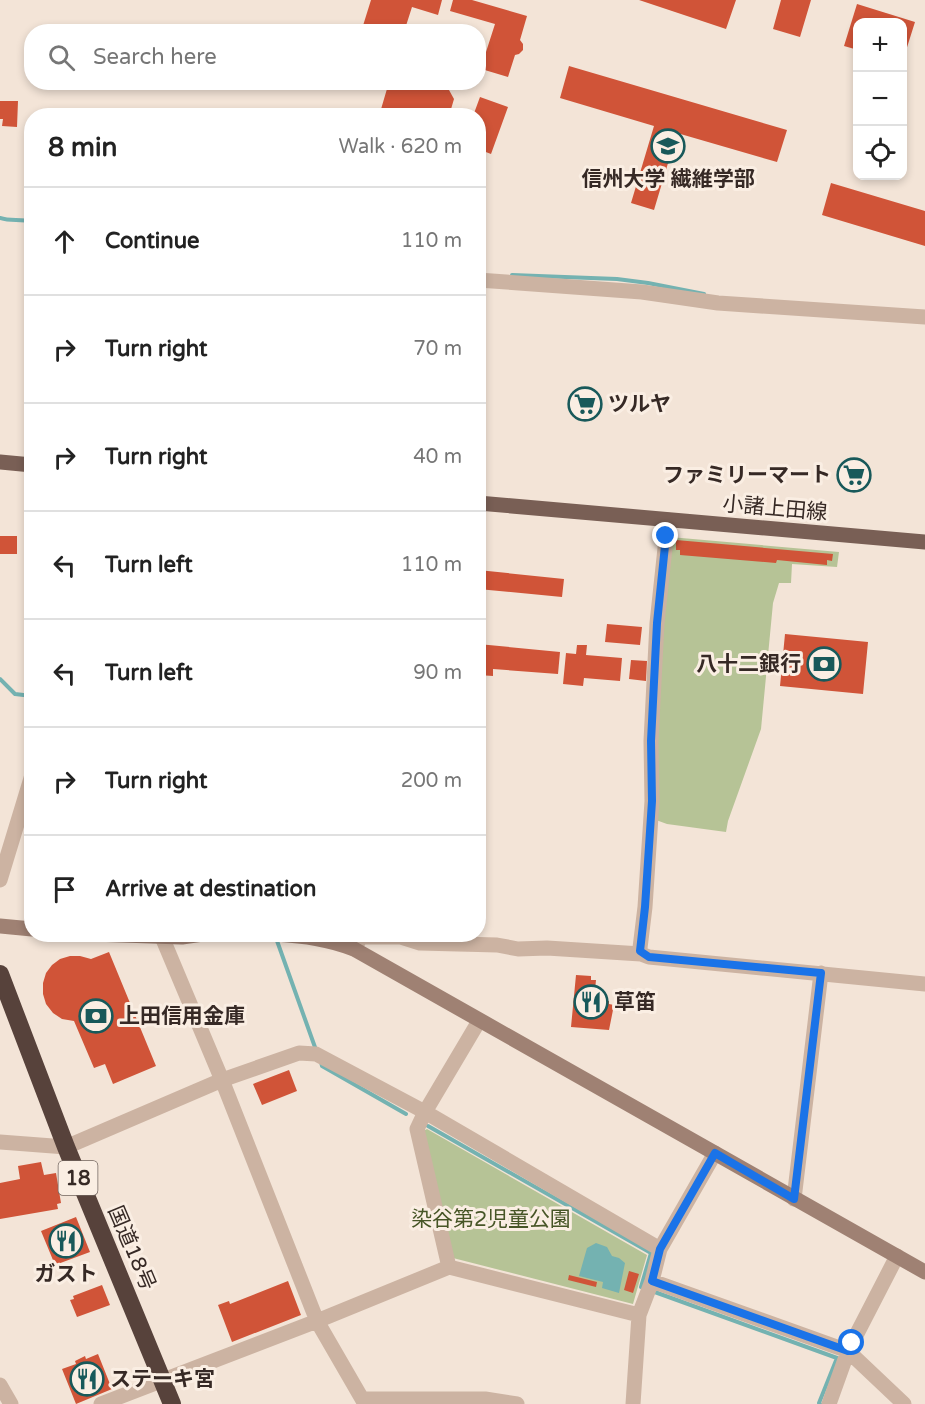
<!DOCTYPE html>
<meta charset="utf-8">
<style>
:root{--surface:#fff;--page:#f2f2f2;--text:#222;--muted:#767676;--line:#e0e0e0}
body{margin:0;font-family:"Varela Round","Noto Sans JP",sans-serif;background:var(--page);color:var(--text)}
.controls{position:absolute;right:18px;top:18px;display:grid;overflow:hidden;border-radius:12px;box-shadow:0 3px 9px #0003}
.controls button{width:54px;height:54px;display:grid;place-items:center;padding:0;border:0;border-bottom:2px solid var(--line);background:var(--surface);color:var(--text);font:30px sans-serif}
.stop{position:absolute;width:18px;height:18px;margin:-14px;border:4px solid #1a73e8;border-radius:50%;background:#fff}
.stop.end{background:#1a73e8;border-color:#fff;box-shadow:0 2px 6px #0008}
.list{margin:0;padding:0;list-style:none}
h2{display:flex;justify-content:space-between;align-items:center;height:78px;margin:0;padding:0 24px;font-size:26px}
h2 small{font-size:20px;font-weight:400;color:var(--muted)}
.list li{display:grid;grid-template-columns:39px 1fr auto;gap:18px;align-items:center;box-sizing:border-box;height:108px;padding:0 24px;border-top:2px solid var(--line)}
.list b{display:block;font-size:22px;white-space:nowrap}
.list em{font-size:20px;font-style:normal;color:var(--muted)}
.icon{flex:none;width:33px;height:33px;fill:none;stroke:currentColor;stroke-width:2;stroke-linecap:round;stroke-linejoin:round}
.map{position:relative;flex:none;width:925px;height:1404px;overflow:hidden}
.search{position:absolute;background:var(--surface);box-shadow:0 3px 9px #0003;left:24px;top:24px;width:462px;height:66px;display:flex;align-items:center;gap:15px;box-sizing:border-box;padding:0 21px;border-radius:24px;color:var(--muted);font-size:22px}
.panel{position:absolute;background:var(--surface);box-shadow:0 3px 9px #0003;left:24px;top:108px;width:462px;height:834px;border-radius:24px}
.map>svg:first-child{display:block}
.green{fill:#b6c396}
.water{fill:#74b2b1}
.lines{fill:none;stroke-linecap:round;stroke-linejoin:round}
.stream{stroke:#74b2b1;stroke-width:4}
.building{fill:#d05438}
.street{stroke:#ccb3a2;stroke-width:15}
.secondary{stroke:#9f8173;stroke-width:15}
.primary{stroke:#795f55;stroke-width:15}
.highway{stroke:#57423b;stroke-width:18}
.route{stroke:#1a73e8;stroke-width:8}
.labels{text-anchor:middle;stroke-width:6;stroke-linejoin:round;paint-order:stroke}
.shield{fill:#faeee3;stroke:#71645e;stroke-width:1.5}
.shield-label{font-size:20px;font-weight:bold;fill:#362925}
.poi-label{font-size:21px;font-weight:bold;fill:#362925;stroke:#faeee3;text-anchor:start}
.street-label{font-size:21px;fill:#362925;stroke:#faeee3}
.park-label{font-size:21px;fill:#475627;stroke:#faeee3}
</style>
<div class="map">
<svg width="925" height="1404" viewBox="0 0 925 1404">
<rect width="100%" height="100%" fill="#f3e4d7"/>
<path class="green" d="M670 537 839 552 837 567 792 564 791 583H779L773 603 761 729 728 821 726 832 667 824 656 820 658 703Z
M427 1129 647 1255 633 1304 453 1258 421 1132Z"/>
<path class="water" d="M596 1243 607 1247 612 1256 619 1258 625 1263 619 1293 602 1288 603 1282 579 1276 587 1248Z"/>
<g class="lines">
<path class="stream" d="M0 218C11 222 21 218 32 222
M512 275 617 279 648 283 704 294
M0 679 15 694 32 696
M276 938 316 1050
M321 1062 322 1066 406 1114
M428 1126 651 1253 641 1287 645 1289
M652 1291 837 1358 819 1403 820 1404"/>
</g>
<path class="building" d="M371 0H442L438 15 412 7 404 32H361Z
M453 0H472L527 16 520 40 523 44V50L519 54 515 55 508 77 478 68V50L486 52 495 24 450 11Z
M639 0H736L726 29Z
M781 0H811L800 37 773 29Z
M857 4 915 22 903 60 902 22H858V50L844 46Z
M569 66 787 130 777 162 677 133 654 210 631 203 654 126 560 98Z
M389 82H423L449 90 454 99 449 116H379Z
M480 97 508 107 491 154 478 149V116H473Z
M0 101H18L17 127 2 126 3 119H0Z
M831 183 925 211V246L822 215Z
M0 536H17V554H0Z
M676 540 833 554 832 561 827 560V565L777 560 776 563 680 555V550H676Z
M478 570 564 579 562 597 478 589Z
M607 624 642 627 640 645 605 642Z
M785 634 868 642 863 694 780 686Z
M478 644 560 652 558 674 493 669V676L478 675Z
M577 645H587L586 655 622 658 620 681 584 678 583 686 563 684 566 653 576 654Z
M631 660 647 661 646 681 629 679Z
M109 952 156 1066 113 1084 105 1064 94 1068 74 1021 62 1019 53 1013 46 1004 43 994V983L46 973 52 965 60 959 70 956H80L91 959Z
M576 975 591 976V980H596L594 1000 609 1001V1004L614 1005 609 1030 571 1027Z
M289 1070 297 1091 262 1105 253 1084Z
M41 1162 44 1175 56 1173 61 1203 57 1204 58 1209 0 1219V1183L20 1179 18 1166Z
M76 1217 90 1252 55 1265 41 1231Z
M629 1271 639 1274 633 1293 624 1290Z
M569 1275 597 1282 596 1287 568 1280Z
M288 1281 301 1315 232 1342 218 1305 229 1301 230 1304Z
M102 1285 110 1305 77 1317 70 1300 74 1299 73 1296Z
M98 1354 112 1389 76 1404 62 1369 76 1364 75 1361 85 1356 86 1359Z"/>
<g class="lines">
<path class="street" d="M478 280 642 292 718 303 925 317
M0 880 32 775
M162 937 222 1080 317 1321 365 1404
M354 949 361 937H401L420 943 497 945 518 949 547 948 641 954 649 957 925 984
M641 954 640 948 645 907 652 801 651 741 657 623 668 520
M0 1142 66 1147 222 1080 299 1053 316 1054 425 1112 660 1249
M794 1199 821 973
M449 1267 417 1129 425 1112 479 1021
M652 1281 848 1351 904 1404
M0 1385 11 1404
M363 1399H485L517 1404
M101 1404 317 1321 449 1267 639 1315
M633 1404 639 1315 652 1281 660 1249 715 1153
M829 1404 848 1351 897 1256"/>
<path class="secondary" d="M0 926 32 929
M91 934 182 937 203 934
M276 934C304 936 329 939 354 949L925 1272"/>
<path class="primary" d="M0 462 32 465
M478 503 925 542"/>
<path class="highway" d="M0 974 66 1147 172 1404"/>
</g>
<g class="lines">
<path class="route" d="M666 536 657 623 651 741 652 801 645 907 640 951 649 957 821 973 794 1199 715 1153 660 1249 652 1281 848 1351 852 1343"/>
</g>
<defs>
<g id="university-ring" transform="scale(1.725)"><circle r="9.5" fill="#faeee3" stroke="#18595a" stroke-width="1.5"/><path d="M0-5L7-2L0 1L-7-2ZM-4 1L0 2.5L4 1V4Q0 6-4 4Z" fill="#18595a"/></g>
<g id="supermarket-ring" transform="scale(1.725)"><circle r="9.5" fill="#faeee3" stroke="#18595a" stroke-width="1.5"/><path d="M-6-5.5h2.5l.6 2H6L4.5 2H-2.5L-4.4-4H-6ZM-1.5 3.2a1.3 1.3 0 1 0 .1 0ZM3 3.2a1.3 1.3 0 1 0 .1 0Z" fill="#18595a"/></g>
<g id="bank-ring" transform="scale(1.725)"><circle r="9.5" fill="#faeee3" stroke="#18595a" stroke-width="1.5"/><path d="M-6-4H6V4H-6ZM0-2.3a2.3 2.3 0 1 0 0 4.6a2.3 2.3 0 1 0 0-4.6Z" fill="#18595a"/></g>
<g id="restaurant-ring" transform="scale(1.725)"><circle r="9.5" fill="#faeee3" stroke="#18595a" stroke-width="1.5"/><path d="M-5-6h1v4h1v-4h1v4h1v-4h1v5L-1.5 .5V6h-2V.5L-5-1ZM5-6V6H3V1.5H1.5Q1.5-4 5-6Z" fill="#18595a"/></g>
</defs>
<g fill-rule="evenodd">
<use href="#university-ring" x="668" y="146"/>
<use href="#supermarket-ring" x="585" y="404"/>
<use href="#supermarket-ring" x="854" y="475"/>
<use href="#bank-ring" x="824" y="664"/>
<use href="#restaurant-ring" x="591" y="1002"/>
<use href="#bank-ring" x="96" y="1016"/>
<use href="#restaurant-ring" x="66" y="1241"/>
<use href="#restaurant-ring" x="87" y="1379"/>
</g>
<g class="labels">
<rect class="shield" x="58.5" y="1161" width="39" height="34" rx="4.5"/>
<g class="shield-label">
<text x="78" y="1185">18</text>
</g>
<g class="poi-label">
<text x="668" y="186" text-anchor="middle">信州大学 繊維学部</text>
<text x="608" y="411">ツルヤ</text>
<text x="831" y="482" text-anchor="end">ファミリーマート</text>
<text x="801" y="671" text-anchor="end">八十二銀行</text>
<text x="614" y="1009">草笛</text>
<text x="119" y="1023">上田信用金庫</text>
<text x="66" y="1281" text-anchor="middle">ガスト</text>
<text x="110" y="1386">ステーキ宮</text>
</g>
<g class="street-label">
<text transform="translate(775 508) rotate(5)" y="7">小諸上田線</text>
<text transform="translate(132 1248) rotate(67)" y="7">国道18号</text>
</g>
<g class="park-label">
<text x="491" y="1226">染谷第2児童公園</text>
</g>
</g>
</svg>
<div class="controls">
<button>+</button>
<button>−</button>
<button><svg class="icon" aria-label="locate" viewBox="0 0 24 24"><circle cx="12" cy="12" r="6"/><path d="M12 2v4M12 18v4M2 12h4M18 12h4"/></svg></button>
</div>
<div class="stop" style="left:852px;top:1343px"></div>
<div class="stop end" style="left:666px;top:536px"></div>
<div class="search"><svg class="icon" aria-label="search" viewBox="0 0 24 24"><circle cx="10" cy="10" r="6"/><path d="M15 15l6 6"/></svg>Search here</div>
<section class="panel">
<h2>8 min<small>Walk · 620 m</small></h2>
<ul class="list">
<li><svg class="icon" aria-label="ahead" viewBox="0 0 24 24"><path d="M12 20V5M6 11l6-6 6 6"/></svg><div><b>Continue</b></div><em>110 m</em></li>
<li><svg class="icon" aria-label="right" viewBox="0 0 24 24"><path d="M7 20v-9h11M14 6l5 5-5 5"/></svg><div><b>Turn right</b></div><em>70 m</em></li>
<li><svg class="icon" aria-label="right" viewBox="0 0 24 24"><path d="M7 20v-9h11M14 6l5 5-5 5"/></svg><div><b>Turn right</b></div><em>40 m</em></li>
<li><svg class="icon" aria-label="left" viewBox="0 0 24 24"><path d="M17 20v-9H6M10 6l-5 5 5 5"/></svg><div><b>Turn left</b></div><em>110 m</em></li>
<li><svg class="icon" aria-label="left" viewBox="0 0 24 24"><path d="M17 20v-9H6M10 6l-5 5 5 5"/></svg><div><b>Turn left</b></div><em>90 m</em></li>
<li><svg class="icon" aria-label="right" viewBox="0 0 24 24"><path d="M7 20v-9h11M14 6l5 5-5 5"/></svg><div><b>Turn right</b></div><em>200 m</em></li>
<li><svg class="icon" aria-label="arrive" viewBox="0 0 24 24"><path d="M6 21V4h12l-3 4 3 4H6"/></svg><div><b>Arrive at destination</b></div></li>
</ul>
</section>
</div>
